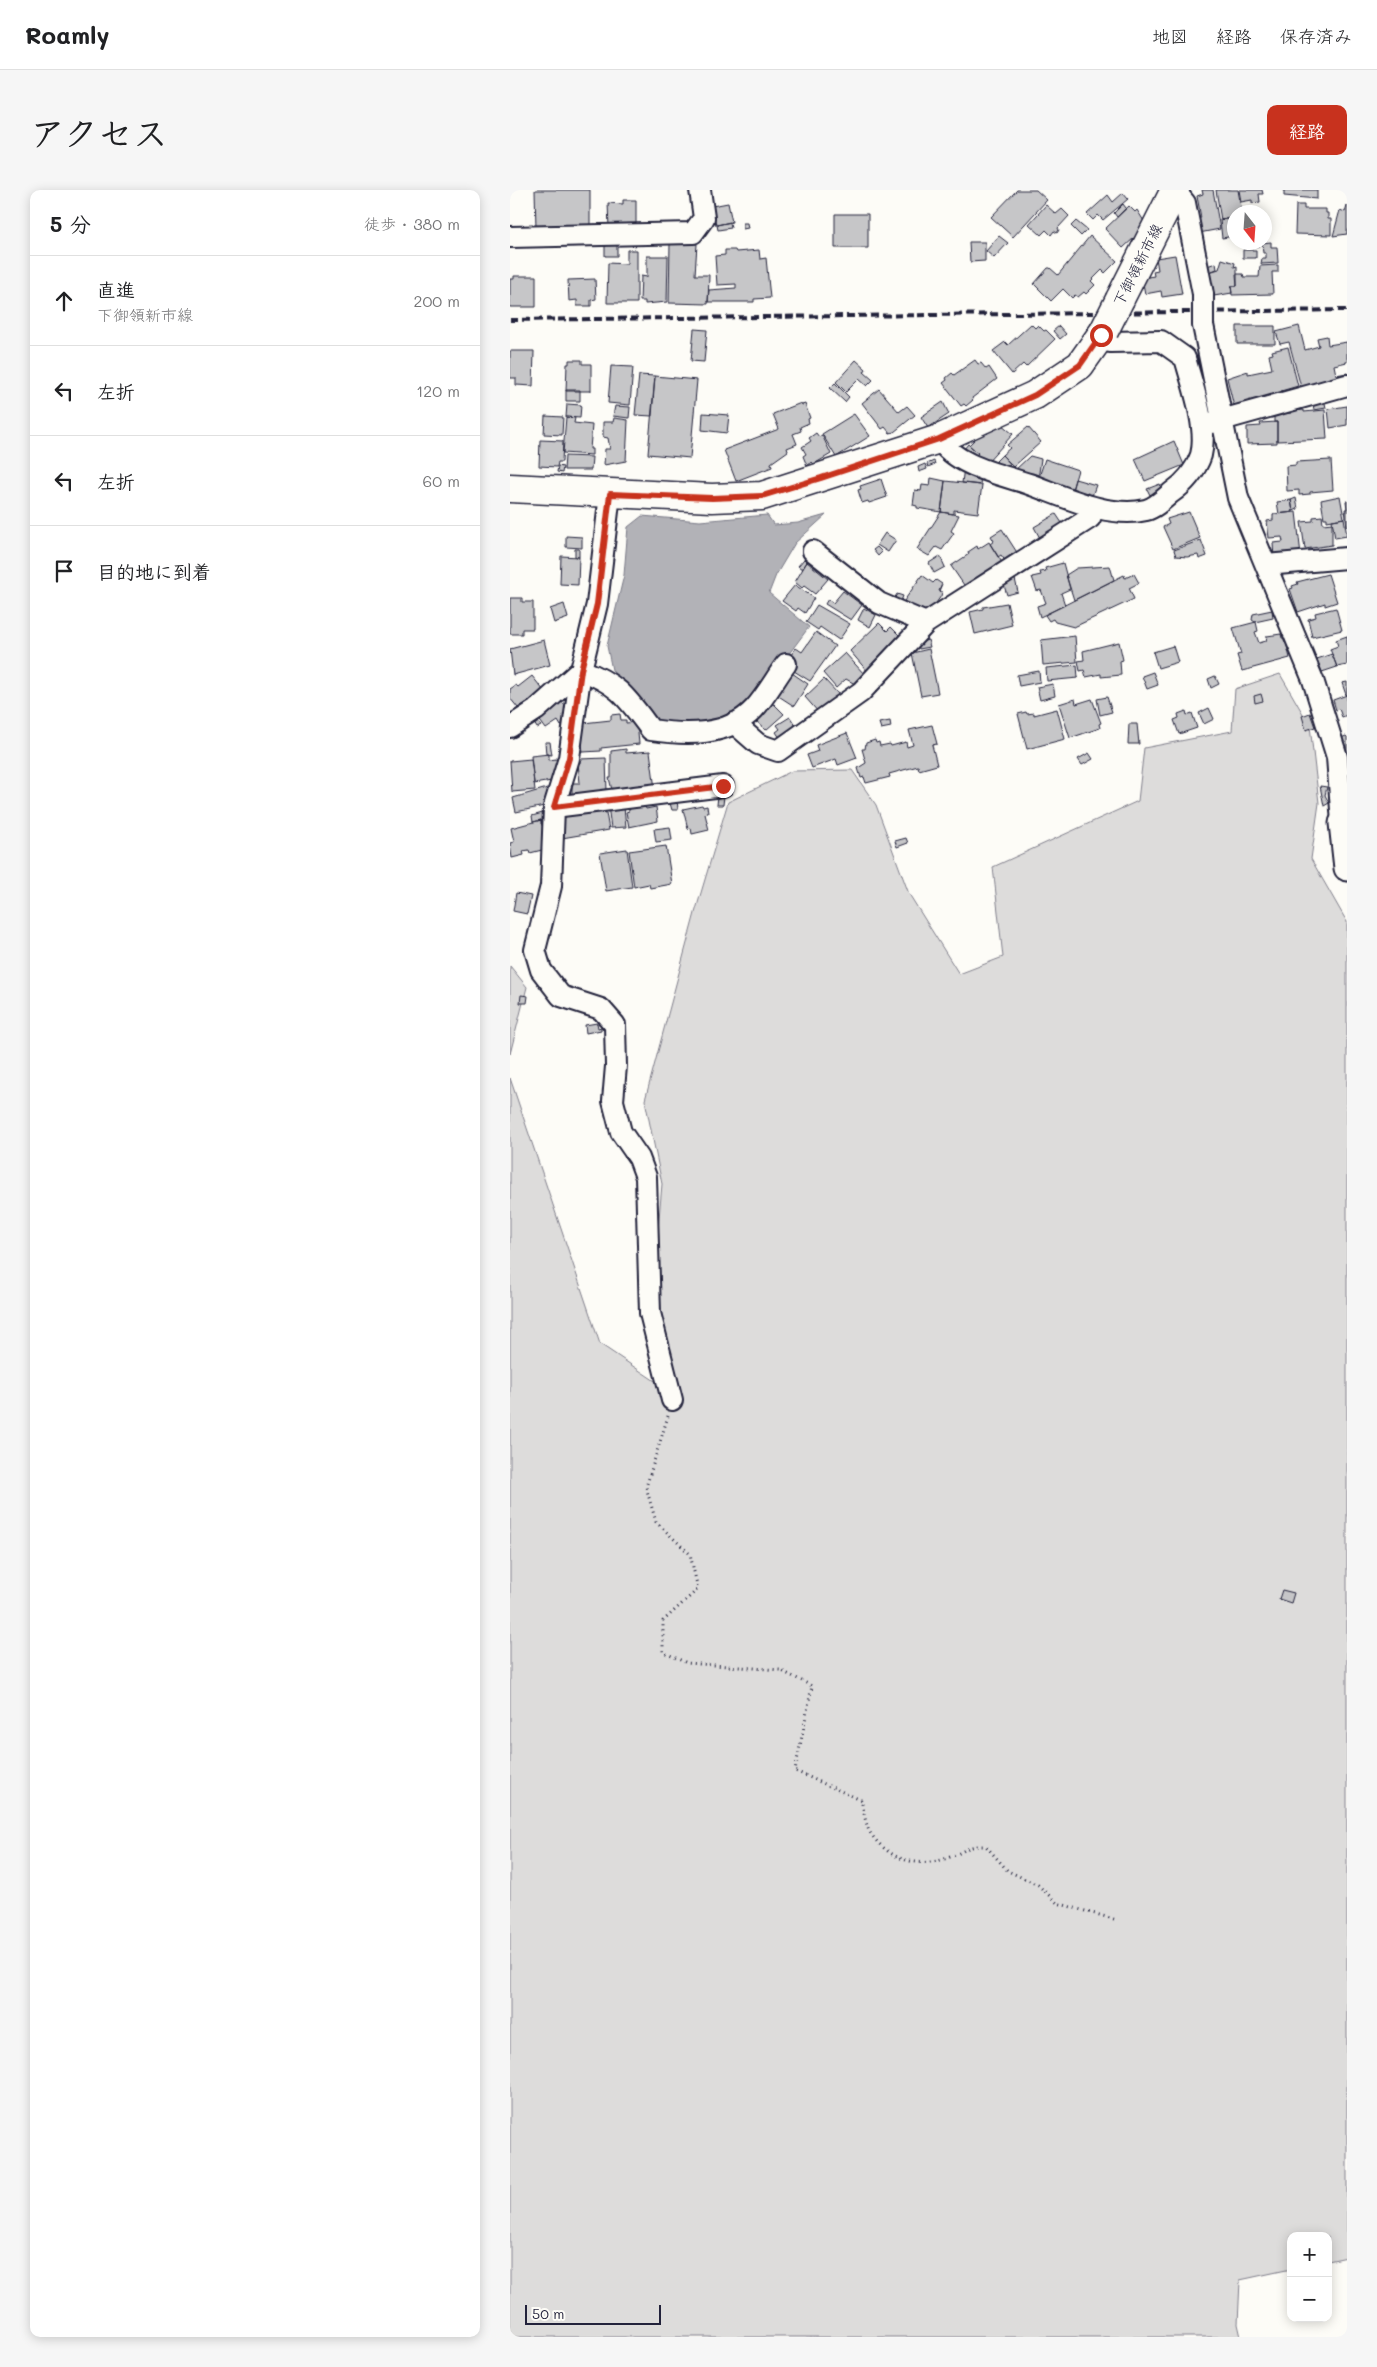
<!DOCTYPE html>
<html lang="ja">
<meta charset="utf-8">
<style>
:root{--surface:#fff;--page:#f6f6f6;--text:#202124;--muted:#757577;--line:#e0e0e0;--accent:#c8321e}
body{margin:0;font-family:Mali,"Klee One",sans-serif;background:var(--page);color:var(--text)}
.controls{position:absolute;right:15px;bottom:15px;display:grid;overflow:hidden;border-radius:10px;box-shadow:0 2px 12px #0003}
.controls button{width:45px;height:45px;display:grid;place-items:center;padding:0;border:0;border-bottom:1px solid var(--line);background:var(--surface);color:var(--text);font:25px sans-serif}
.compass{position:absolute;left:717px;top:15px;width:45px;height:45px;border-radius:50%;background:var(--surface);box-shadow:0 2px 12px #0003;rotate:163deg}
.scale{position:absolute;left:15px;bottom:12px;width:136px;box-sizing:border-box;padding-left:5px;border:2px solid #22223b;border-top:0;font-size:14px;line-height:18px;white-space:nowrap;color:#22223b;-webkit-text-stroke:4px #fdfcf7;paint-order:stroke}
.stop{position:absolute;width:15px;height:15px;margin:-11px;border:4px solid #c8321e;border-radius:50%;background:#fff}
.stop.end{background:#c8321e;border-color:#fff;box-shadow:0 1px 5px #0008}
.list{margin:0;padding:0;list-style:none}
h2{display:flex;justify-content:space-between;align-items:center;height:65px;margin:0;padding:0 20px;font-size:21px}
h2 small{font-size:16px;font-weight:400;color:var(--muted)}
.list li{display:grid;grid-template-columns:32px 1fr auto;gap:15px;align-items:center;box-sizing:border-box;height:90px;padding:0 20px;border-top:1px solid var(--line)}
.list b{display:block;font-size:19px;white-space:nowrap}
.list p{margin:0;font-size:16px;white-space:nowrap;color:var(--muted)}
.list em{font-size:16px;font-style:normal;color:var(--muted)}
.icon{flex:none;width:28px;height:28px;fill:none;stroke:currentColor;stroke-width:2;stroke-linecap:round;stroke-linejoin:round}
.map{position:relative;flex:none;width:837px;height:2147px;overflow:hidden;border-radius:10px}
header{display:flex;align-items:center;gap:30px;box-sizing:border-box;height:70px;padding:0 25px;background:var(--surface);border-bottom:1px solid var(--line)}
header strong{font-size:24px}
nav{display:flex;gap:28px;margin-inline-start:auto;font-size:18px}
.intro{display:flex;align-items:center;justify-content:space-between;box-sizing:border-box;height:120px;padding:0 30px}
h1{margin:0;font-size:35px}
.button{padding:12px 22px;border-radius:10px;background:var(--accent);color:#fff;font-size:18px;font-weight:700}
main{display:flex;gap:30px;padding:0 30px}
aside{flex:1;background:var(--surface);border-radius:10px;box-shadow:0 2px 12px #0003}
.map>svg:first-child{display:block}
.green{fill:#dddcdb;stroke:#807f8b}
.water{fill:#b2b2b7;stroke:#787885}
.building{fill:#c6c6c8;stroke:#22223b}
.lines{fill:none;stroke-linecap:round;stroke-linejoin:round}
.minor-casing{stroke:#22223b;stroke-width:24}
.tertiary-casing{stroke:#22223b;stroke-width:29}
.secondary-casing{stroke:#22223b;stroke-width:31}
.path{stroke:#22223b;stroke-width:3;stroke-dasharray:1 4;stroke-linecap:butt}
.minor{stroke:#fdfcf7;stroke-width:20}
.tertiary{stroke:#fdfcf7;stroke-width:25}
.secondary{stroke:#fdfcf7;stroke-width:28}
.rail{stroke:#22223b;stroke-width:4;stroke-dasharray:8 4;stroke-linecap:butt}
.minor-bridge-casing{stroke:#22223b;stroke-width:24;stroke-linecap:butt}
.secondary-bridge-casing{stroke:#22223b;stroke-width:31;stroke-linecap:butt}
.minor-bridge{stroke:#fdfcf7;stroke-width:20}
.secondary-bridge{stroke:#fdfcf7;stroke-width:28}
.route{stroke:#c8321e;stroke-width:6}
.labels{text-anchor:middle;stroke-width:4.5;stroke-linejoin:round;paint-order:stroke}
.street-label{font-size:15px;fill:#22223b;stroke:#fdfcf7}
</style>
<header>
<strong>Roamly</strong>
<nav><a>地図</a><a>経路</a><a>保存済み</a></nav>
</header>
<div class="intro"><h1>アクセス</h1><a class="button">経路</a></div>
<main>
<aside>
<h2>5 分<small>徒歩 · 380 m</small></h2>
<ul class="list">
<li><svg class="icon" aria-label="ahead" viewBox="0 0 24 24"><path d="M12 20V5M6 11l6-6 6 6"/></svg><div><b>直進</b><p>下御領新市線</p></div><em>200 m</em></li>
<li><svg class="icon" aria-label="left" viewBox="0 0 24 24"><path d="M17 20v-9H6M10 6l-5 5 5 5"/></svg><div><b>左折</b></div><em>120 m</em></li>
<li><svg class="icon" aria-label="left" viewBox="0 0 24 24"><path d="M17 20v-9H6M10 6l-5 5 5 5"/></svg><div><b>左折</b></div><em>60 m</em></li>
<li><svg class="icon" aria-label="arrive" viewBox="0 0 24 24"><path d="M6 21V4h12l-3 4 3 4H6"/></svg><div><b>目的地に到着</b></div></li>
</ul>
</aside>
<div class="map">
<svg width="837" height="2147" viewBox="0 0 837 2147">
<rect width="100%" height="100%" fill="#fdfcf7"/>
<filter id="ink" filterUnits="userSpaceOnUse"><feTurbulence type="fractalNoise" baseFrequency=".02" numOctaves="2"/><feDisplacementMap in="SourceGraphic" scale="10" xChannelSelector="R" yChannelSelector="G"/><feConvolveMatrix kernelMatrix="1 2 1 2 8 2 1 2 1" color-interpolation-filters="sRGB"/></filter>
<g filter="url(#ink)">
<path class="green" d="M770 484 800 536 809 613 801 669 837 732V2067L818 2071V2046H781V2079L730 2090 728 2134 731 2147H0V888L90 1154 157 1199 143 1099 152 994 135 910 185 723 218 612 282 581 342 580 366 615 399 704 449 784 493 767 483 677 628 611 634 558 722 541 725 499Z
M0 776 17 797 0 864Z"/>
<path class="water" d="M257 325 264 335 288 333 316 325 285 353 266 385 259 403 299 437 245 509 211 529 170 538 144 534 102 480 97 456 114 385 118 337 132 326 190 331Z"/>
<path class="building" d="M25 0H80V37L26 38Z
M507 0H526L537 10 503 47 481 27Z
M692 0H703L710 39 689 43 687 28H691L687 6 693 4Z
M706 0H728L732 22H724V27L711 30Z
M729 0H752L753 4H749L750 12 742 13V10L731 12Z
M774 0H807V9L774 6Z
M613 3 618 9 593 30 588 25 583 30 577 24 598 5 603 12Z
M113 10H126V38H99L98 13 113 14Z
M218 13 222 32 206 35 202 16Z
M613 14 616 18 607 27 604 23Z
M536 15 546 24 552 19 559 26 548 38 549 40 547 43 544 41 541 45 536 40 531 45 519 34Z
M786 15H794V19H816V23H818V29H821V45L785 44Z
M837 15V44L823 46 830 20 835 22Z
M619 16 625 22 627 20 637 36 613 58 595 39Z
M325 24H358V58H325Z
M724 28V46L712 48 710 30Z
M566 31 577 40 571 46 561 36Z
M220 32 221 38 208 40 207 35Z
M233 33H237L238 38 233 39Z
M489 46 498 53 484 68 476 61Z
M580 46 607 71 595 83 592 80 581 91 585 95 576 104 574 102 568 107 565 105 562 108 553 99 541 111 524 94 538 78H540L548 85Z
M459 52H475V71L460 72Z
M761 52V57H767L768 73 751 74 752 68H756V63H753L752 53Z
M95 53H107V66H95Z
M742 53H749V56L743 57Z
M160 54H187L185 85H199L198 114 159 113Z
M117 60H127V113H97L98 73 117 74Z
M215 60H225L226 62 249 60 250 69 256 68 260 108 244 109V112H198L199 100 226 98V94L207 95 205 66 215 65Z
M733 60H746V68H733Z
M665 65 672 104 652 107 651 101 635 104 632 88 644 86 643 81 648 80 646 68Z
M137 66H158L157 112 135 114V111H130L131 86 137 87Z
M712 69 725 73 724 77 727 76V96H721L722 103 704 106 699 82 709 79Z
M706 73 707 79 699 82 697 76Z
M768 75V82H762L763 104 722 105 721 96H727L726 84H733L734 87H749L750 76Z
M4 86H26V117H0V89H4Z
M85 89 86 109 81 110V116H67V110L59 111 58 90Z
M521 134 525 138 528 135 534 141 536 140 545 149 516 177 513 174 502 184 483 161 495 152 498 155Z
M549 136 556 144 550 149 543 141Z
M727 136H765V154H727Z
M789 136 795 160 809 156 807 148 817 146 818 155 837 152V172L824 175 826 185 837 183V191L792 201 779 152 770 154 766 142Z
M184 139 197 140 194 172 181 171Z
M778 157 788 196 771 201 772 207 724 217 717 188 738 181V184L762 179 759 165 763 164 762 161Z
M0 161H24L23 196 6 195V188H0Z
M59 170H72V174H81V201H56L57 174H59Z
M346 170 356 179 354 182 363 190 357 196 349 189 336 202 326 192Z
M465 170 468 174 471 173 476 179 479 177 487 189 462 208 463 210 456 216 454 214 451 216 433 193 437 190 436 188 442 183 444 185Z
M101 176 123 177 120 215 98 213Z
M129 185 145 186 142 226 125 225Z
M145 186 187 190 180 268 138 264Z
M325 193 339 207 335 212 320 198Z
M369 199 389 222 397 216 405 225 384 242 380 243 375 237 372 239 352 213Z
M56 200H70V211H56Z
M814 208 816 218 804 220 802 209Z
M433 212 439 224 418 238 411 227Z
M291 213 292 215 295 214 300 228 298 229 299 233 290 237 291 241 283 244 287 254 277 258 278 261 261 273 262 277 226 291 214 260 269 239 263 224Z
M57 214 71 215 70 228 56 227Z
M105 216 120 217 119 228 103 226Z
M837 216V235L820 238 818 219Z
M794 220V222L815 220 817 249 767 251V232H764V224L781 223V221Z
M193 223 219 225 217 243 192 240Z
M344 224 360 246 326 267 312 244Z
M35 226 53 227 52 245 34 244Z
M56 227 65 228 64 233 82 235 80 259H82V265L53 263Z
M104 228 118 230 116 271 94 275 95 259H100L98 248 93 247V232H103Z
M767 232V253L737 254V237L751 236 750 233Z
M491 234 503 244 476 274 465 266 468 263 459 255 473 241 477 244 484 236 487 239Z
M518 237 531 252 503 277 492 265 500 258 497 255Z
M306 243 309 247 312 245 321 264 304 274 302 272 297 276 293 266 296 264 292 257 301 251 299 248Z
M30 250 53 251 52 272H48L47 277 29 276Z
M664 251 674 275 635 291 625 269Z
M458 254 468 263 464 268 454 259Z
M492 265 501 274 494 280 486 271Z
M55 266 82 267 81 280H54Z
M520 266 531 269 528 289 504 281Z
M535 269 568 280 562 300 528 290Z
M821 270 823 300 800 302V304L789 305V300L777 301 776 276 786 275V272Z
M424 271 425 274 418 277 417 274Z
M415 274 417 279 409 282 408 277Z
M48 276 53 277 52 283 47 282Z
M454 277 471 284 470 295 452 293Z
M421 288 435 291 431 322 407 318V316L403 315 405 300 411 301 412 295 420 296Z
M371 289 377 307 359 313 358 311 352 313 348 300 351 299 350 296Z
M565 289 586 295 582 306 562 300Z
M435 291 472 295 468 323 444 320V324L431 322Z
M650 294 652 299 640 305 637 299Z
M830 306 834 328 817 331V328H814L811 310Z
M786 308 788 319 783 321 781 310Z
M781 310 783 322 769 324 767 312Z
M836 311H837V337L835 319H837Z
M431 322 449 325 441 341 444 343 432 360 426 357 419 366 407 359Z
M679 322 690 348 663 359 653 337 659 334 657 329Z
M786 322 791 365 764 368 763 353 773 352 772 347 759 348 757 331 763 330V324Z
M546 324 554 336 531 350 524 337Z
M812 326 813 334 822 333V355L795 359 791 332 803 331V327Z
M834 328 837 346 825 348 822 330Z
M492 339 508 364 496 372 491 365 488 367 480 354 484 351 481 346Z
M375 343 386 350 378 362 367 355Z
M56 346 72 347V358L56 357Z
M691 350 697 366 689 369 688 365 677 367 666 366 664 360Z
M479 352 493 374 456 398 441 376 459 364 458 362 467 356 468 359Z
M367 357 372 362 368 366 363 360Z
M65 359H69V367H65Z
M51 366 69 367 68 395 50 394Z
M430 366 435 377 424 383 419 373Z
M294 369 297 372 292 379 288 376Z
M297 372 318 389 305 404 294 396 292 398 285 392Z
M553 373 560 399 551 403 555 415 530 427 527 416 536 413 531 400 527 401 522 387 531 385 530 382 536 381 535 378Z
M600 376 604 390 564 410 556 385 567 378Z
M624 384 629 393 619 398 624 409 564 437 545 432 543 429 539 431 535 425 614 385 615 388Z
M818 384 827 412 815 416V413L788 422 780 399 783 398 782 396 788 394 787 392Z
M412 385 423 393 426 390 432 394 429 401 432 402 431 406 417 426 394 411Z
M505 389 508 402 497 405 493 392Z
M285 395 304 408 295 423 288 418 286 421 272 411Z
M333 401 352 415 341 430 315 414 318 409 323 413Z
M387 404 393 406 391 411 384 409Z
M0 408H12V412H23V439H12V444H0Z
M497 413 502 435 465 444 460 422 473 419V417Z
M54 414 58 428 44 433 40 419Z
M307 415 340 434 329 450 310 437 308 440 296 432Z
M354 418 366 425 360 437 348 430Z
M826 418 832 440 802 447 798 429 806 427 805 423Z
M762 420 763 428 745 432 742 430 743 424Z
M746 432 748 441 745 442 749 453 756 451 757 446 771 444 772 448H775L780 468 732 481 727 465 731 464 723 438Z
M369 433 377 441 381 437 391 447 358 482 340 461Z
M306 442 325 456 300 491 284 481 287 476 278 469 286 458 292 462Z
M565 446 567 472 533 475 531 450Z
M837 446V475L827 477 820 459 828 456 826 450Z
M34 450 40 475 3 485 0 459Z
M418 450 420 457 409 459 408 453Z
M609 452 613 470 610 471 611 485 591 487V484L576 487 574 480 570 481 568 471 574 470 573 461Z
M663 456 668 472 648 478 643 462Z
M419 459 428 503 411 506 402 463Z
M335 463 355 485 345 494 336 489 326 498 313 483Z
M822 464 827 477 812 482 807 469Z
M567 475 568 488 537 491 536 478Z
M529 481 530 492 509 496 507 485Z
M643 482 648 495 637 499 632 486Z
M282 483 298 494 284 516 267 505Z
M22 486 34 501 8 518 0 508V499L6 495 8 497Z
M705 486 709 494 701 498 698 489Z
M314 489 329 505 309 523 295 507Z
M837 492V505H836L832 493Z
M543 494 545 506 530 510 527 497Z
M751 504 753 511 745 513 744 506Z
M837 505V525L832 527 829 519 826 520 823 510Z
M597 507 602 522 590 525 587 509Z
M565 509 566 514 582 509 591 533 589 534 590 538 560 548 549 514Z
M52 512 60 523 55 526 58 532 51 536 48 531 36 539 28 528Z
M264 514 274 524 256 540 244 529Z
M699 518 704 529 694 534 689 523Z
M547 519 555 549 517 559 508 524 516 522 517 524 524 523V525Z
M676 521 677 525 682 523 687 538 669 544 664 530 669 528 668 524Z
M800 523 805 537 796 540 792 526Z
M110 524 111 530H116V533L127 532 129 554 91 558V561L73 562 72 554H70L73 533 101 530V525Z
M280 527 287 538 270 548 266 542 270 539 267 535Z
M27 530 31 536 27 538 24 533Z
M380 531 381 537 371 539 369 533Z
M619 534H627L629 554H618Z
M422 535 427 554 422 555 427 575 409 580 408 576 379 584 380 587 356 593 354 587 351 588 348 578 356 573 352 559H355L356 553 365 550 366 553 369 552 370 556 380 554 381 556 396 552 397 557 403 555 399 540Z
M337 543 347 568 328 575 326 569 302 578 297 565 308 561 306 555Z
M836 546 837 547V563L831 548Z
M35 552H40L42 565 36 564Z
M116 559V563L140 561 145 599 102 600 99 588H101V561Z
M579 563 583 569 572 575 568 569Z
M39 564V570L54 568 47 590 24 594 21 566Z
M96 568 97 602 62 610V593H70L68 573H70V569Z
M21 569 25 600 2 602 0 571Z
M810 596 817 597 815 605 819 613 814 616Z
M37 598 43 599 39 615 6 622 3 608Z
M208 606H214L213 615H207Z
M167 609 168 620H162L159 610Z
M192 615 193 617 197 616 198 623 195 624 199 640 182 644 181 638 178 639 173 619Z
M98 616 114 617 116 637 101 638Z
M135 616 136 619 146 617 148 631 119 637 116 622 119 621V619Z
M95 617 99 640 52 648 55 624Z
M36 622 38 632 31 634V630L23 632 22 626Z
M31 630 32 636 34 635 36 659 20 663 19 660 13 661 14 665 2 668 0 653 4 652 1 638Z
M160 637 162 650 146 652 144 639Z
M396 648 398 653 387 657 385 651Z
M156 656 162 694 140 698 139 694 124 697 119 661Z
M117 659 122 697 96 701 90 663Z
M6 703 21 706 17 724 3 721Z
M11 805 18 806 17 813H10Z
M87 833 88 838 91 837V840L76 843 75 835Z
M772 1400 784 1403 781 1413 769 1409Z"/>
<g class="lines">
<g class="minor-casing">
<path id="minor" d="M665 1 675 13 693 104
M0 47 183 43 194 28 190 0
M693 135 728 308 803 490 827 567 832 633 837 632
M701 233 837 195
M429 249C446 276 489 284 519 294 553 306 599 329 636 320 645 318 654 309 661 303 674 294 686 280 691 265 698 238 682 194 675 168L651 151 600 152 591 145
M303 361 369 413 416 433 580 328 584 318
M756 375 837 368
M224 533 248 554 268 561 351 502 416 433
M0 537 26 520 71 480 87 414 100 304
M44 617 213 596
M162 1210 140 1123 136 987 129 968 111 942 103 911 106 876 105 835 91 819 51 806 31 780 25 760 41 696 44 617 59 568 71 480C109 494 117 508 141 540 175 545 218 547 244 519 256 506 265 489 276 474"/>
</g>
<g class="tertiary-casing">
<path id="tertiary" d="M832 633 837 678"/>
</g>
<g class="secondary-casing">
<path id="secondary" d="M610 109 665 0
M0 298 202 308 252 306 429 249 525 205 570 175 594 141"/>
</g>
<path class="path" d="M158 1226 136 1297 146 1332 180 1364 188 1399 153 1431V1462L177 1473 270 1480 302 1496 285 1581 351 1610C354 1620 355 1635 361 1644 380 1671 410 1679 440 1667 457 1661 456 1655 476 1656L498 1681 528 1695 547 1713 607 1730"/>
<use href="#minor" class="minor"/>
<use href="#tertiary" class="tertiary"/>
<use href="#secondary" class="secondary"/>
<path class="rail" d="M0 130 837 120"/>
<g class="minor-bridge-casing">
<path id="minor-bridge" d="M693 135V104"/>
</g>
<g class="secondary-bridge-casing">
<path id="secondary-bridge" d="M594 141 610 109"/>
</g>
<use href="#minor-bridge" class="minor-bridge"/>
<use href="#secondary-bridge" class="secondary-bridge"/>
</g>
</g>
<g class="lines" filter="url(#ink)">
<path class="route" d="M213 596 44 617 59 568 71 480 87 414 100 304 202 308 252 306 311 288 429 249 525 205 570 175 591 145"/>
</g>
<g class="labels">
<g class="street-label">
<text transform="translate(628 75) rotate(-63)" y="5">下御領新市線</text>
</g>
</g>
</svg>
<div class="controls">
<button>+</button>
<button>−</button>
</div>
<svg class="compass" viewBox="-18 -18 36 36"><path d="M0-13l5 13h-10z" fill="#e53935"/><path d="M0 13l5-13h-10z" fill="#757577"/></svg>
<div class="scale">50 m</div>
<div class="stop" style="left:591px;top:145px"></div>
<div class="stop end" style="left:213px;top:596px"></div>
</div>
</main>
